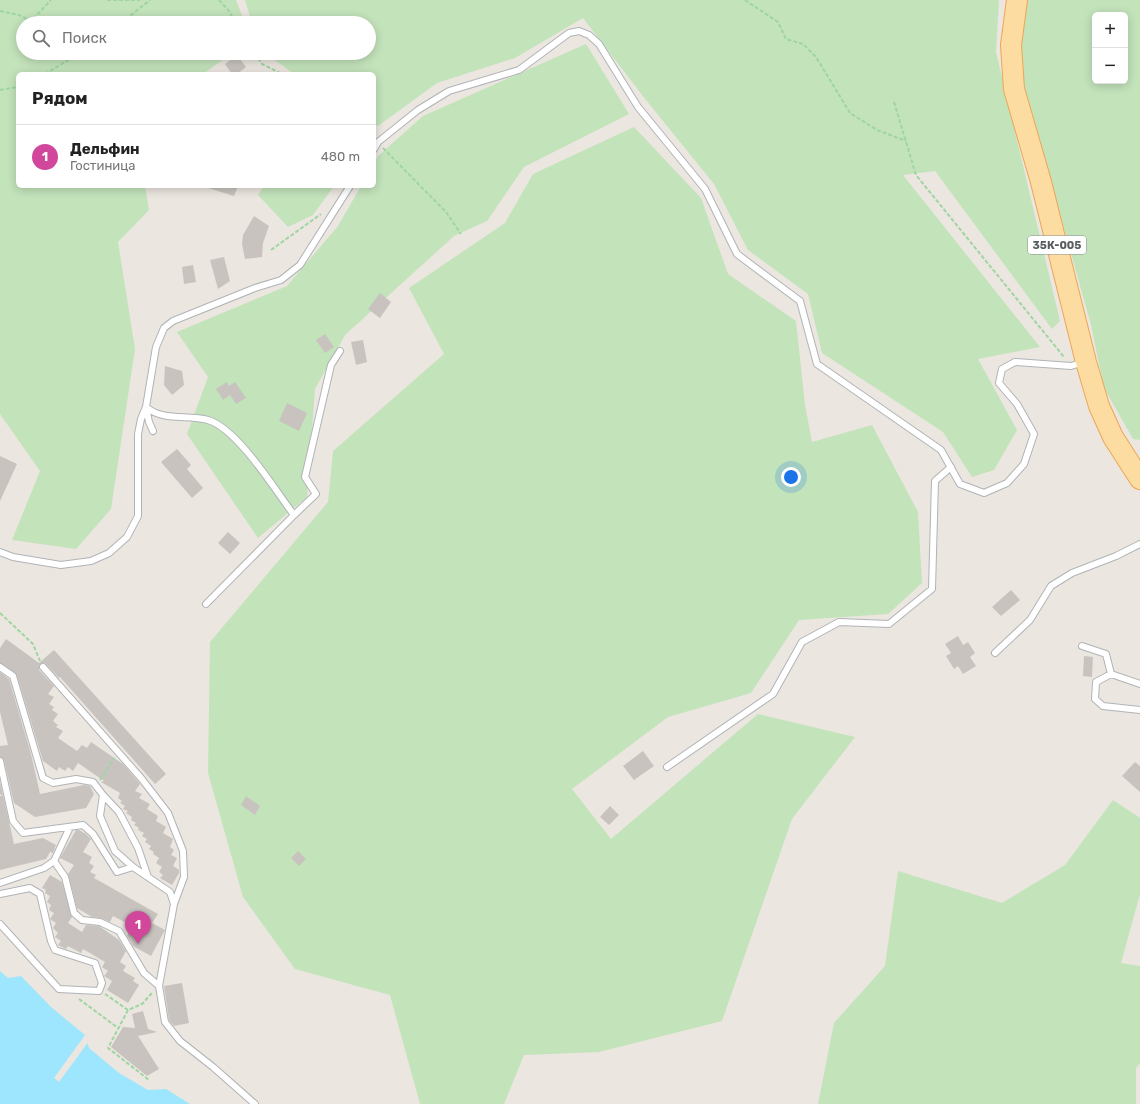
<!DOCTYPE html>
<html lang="ru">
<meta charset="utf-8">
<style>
:root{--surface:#fff;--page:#f6f6f6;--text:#222;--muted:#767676;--line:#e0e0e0;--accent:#e52b41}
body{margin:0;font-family:Rubik,sans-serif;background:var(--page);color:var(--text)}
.controls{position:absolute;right:12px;top:12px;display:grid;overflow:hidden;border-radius:6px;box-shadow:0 2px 10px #0003}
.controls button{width:36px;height:36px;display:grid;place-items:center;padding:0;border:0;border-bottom:1px solid var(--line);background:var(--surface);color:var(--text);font:20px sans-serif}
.you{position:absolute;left:791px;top:477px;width:14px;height:14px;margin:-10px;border:3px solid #fff;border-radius:50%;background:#1a73e8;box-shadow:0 0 0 6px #1a73e833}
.badge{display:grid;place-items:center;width:26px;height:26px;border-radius:50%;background:var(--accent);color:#fff;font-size:13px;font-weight:700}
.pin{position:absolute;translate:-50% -33px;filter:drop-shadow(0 1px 2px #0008)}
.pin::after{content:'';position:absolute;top:21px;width:14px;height:12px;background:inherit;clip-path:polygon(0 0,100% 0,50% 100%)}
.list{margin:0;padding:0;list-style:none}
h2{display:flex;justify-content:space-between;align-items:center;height:52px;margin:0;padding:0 16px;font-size:17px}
h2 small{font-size:13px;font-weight:400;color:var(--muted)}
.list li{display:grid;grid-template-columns:26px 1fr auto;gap:12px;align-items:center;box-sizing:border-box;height:64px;padding:0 16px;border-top:1px solid var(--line)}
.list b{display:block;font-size:15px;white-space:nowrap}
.list p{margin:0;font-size:13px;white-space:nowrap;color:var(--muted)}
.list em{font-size:13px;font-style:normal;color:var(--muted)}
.icon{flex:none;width:22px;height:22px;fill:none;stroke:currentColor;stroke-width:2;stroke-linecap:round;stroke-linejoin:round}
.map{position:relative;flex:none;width:1140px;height:1104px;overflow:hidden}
.search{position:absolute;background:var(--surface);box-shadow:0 2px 10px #0003;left:16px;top:16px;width:360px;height:44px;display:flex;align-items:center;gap:10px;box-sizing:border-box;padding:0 14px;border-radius:22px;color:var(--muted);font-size:15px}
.panel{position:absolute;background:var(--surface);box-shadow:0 2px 10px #0003;left:16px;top:72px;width:360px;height:116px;border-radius:6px}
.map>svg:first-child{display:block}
.green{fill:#c3e3bb;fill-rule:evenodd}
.water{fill:#9de6fd}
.pier{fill:#ebe6df}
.building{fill:#c8c3be}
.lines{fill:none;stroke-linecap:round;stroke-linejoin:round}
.service-casing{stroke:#b0b4b7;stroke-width:8}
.primary-casing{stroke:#eea555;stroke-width:22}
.path{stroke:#9fd5a2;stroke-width:2;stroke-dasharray:4 2;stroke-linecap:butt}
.service{stroke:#fff;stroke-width:6}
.primary{stroke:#fddca2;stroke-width:20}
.labels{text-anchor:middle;stroke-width:3.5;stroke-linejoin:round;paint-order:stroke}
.shield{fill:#fff;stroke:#8a8e90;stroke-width:1}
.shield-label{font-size:11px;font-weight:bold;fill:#585d60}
</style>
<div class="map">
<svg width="1140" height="1104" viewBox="0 0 1140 1104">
<rect width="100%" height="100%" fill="#ebe6df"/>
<path class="green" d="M0 0H236L245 23H23V53H232L203 74H18V186H145L149 210 118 242 135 349 111 509 76 549 12 540 40 471 0 414Z
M245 0H999L996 52 1060 321 1052 329 935 171 903 175 1040 347 978 359 1017 430 994 470 972 477 943 432 822 353 808 294 748 250 714 184 642 95 583 18 515 58 437 83 378 126 374 124V74H294L265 53H369V23H252Z
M1023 0H1140V440L1133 439 1104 388 1091 325 1016 57ZM1095 15H1125V81H1095Z
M586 44 629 114 524 167 487 221 454 236 345 335 315 389 307 497 258 538 187 434 208 377 177 332 287 286 338 226 361 186H374V164L378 156 423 116Z
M634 127 701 198 728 274 796 321 805 405 812 442 872 425 918 512 922 583 888 614 799 620 751 693 668 717 572 789 611 839 758 714 855 737 792 819 722 1021 599 1052 524 1055 504 1104H420L390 995 295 969 243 897 208 773 210 642 328 502 333 451 444 354 409 288 505 223 533 174Z
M264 186H334L313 215 288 227 258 195Z
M1113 800 1140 818V894L1121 963 1140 966V1063L1136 1068V1104H818L834 1023 885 966 898 871 1002 903 1065 865Z"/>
<path class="water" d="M0 971 8 978 21 976 51 1007 85 1035 89 1048 119 1073 148 1090 166 1089 190 1104H0Z"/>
<path class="pier" d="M85 1035 89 1041 59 1082 54 1078Z"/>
<path class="building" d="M237 55 246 67 237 74H232L225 64Z
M209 186H238L234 196 208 188Z
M254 216 269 226 263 243 262 257 245 259 242 244 243 235Z
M224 257 230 281 218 289 210 260Z
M193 265 196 282 184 284 182 267Z
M380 293 391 302 380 318 368 309Z
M325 334 334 347 325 353 316 340Z
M363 340 367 362 356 365 351 342Z
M165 366 182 371 184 385 172 395 164 385Z
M227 382 229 386 235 382 246 398 236 404 230 395 223 400 216 389Z
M287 403 307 413 299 431 279 421Z
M177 449 191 465 187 469 203 488 192 498 161 462Z
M0 456 17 464 0 501Z
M228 532 240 543 230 554 218 543Z
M1011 590 1020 600 1001 616 992 607Z
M958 636 963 645 968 642 975 653 970 657 976 666 963 674 958 666 954 669 946 656 951 653 945 644Z
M6 639 39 663 54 650 166 774 155 784 60 677 59 678 45 663 40 664 39 670 54 686 48 694 54 697 49 704 54 707 52 710 58 714 53 721 58 725 56 727 63 731 58 738 77 751 82 745 87 748 91 742 123 764 140 784 135 791 142 794 139 798 150 804 147 809 158 816 156 821 166 827 163 833 173 839 170 847 174 850 171 855 177 858 173 866 179 870V873L172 885 160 878 163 875 159 872 162 867 156 863 159 858 153 854 154 852 149 849 151 846 145 842 147 839 142 836 144 833 138 830 139 828 134 825 136 823 131 820 132 817 126 813 128 811 123 809 125 806 120 803 122 801 118 798 120 793 101 782 104 781 78 763 73 771 68 767 65 771 59 767 57 771 43 761 17 675 0 663V648Z
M1084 656 1093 657 1092 677 1083 676Z
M0 672 9 679 31 754 40 794 84 785 90 786 94 794 86 808 35 817 14 803 4 760 0 757V746L8 745 0 712Z
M643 751 654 766 634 780 623 766Z
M1135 762 1140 766V792L1122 776Z
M0 782 14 844 43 838 56 845 53 853 50 852 46 859 0 870V796H3L0 794Z
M246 796 260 806 255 815 241 805Z
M610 806 619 815 609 825 600 817Z
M76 830H79L86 834 91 839 83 852 92 857 89 863 94 866 90 872 96 875 94 878 158 914 152 923 165 930 151 956 133 946 127 936 132 926 113 916 110 922 101 918 92 917 77 908 68 874 74 865 60 858Z
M298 851 306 859 299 866 291 858Z
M50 875 62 882 72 917 68 923 82 932 86 925 99 926 119 940 126 951 120 962 126 966 123 971 135 978 133 981 139 985 128 1003 107 990 112 981 104 976 108 971 102 967 105 962 83 949 81 953 68 946 66 949 58 945 61 941 55 937 58 933 53 928 56 923 50 919 54 913 49 910 51 905 47 902 50 896 45 893 46 890 42 888Z
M182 983 189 1023 174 1026 169 1020 164 986Z
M143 1011 148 1029 157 1032 138 1036 159 1069 147 1076 111 1047 123 1027 135 1028 132 1014Z"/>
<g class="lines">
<g class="service-casing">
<path id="service" d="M374 149 378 142 418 110 449 91 519 70 569 33 579 31 589 35 599 44 638 107 705 189 737 254 800 301 817 364 941 450 960 484 984 493 1007 483 1024 464 1034 434 1017 404 999 383 1002 369 1015 362 1071 366 1084 362
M146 407C164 422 187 414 208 420 238 429 275 490 294 515L316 494 305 477 331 365 340 351
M146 407 149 422 153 431
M0 552 13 557 61 565 91 561 109 553 127 537 138 516V434L141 419 146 407 156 347 164 328 173 321 255 288 281 280 300 265 350 186
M206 604 294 515
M1082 646 1106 654 1111 674
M995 653 1030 620 1051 586 1072 573 1116 556 1140 544
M0 667 13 676 43 778 53 783 76 779 93 782 103 795 100 816 115 851 133 867 170 892 174 904
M43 667 141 778 168 813 183 851 184 877 174 904 159 986 165 1022 180 1041 213 1067 255 1104
M1140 684 1111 674 1096 682 1095 699 1103 706 1140 710
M0 761 13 821 23 833 83 825 93 834 117 872 133 867
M667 767 773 694 802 642 839 622 889 624 932 589 935 481 951 467
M103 795 119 812 138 848 148 877
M54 861 65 877 74 913 82 920 100 922 119 931 144 973 159 986
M0 883 44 868 54 861 70 827
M0 894 30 888 40 894 51 941 55 950 95 963 102 983 99 991 59 989 0 924"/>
</g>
<g class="primary-casing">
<path id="primary" d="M1017 0 1011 45 1014 89 1041 182 1086 362 1099 406 1113 437 1140 479"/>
</g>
<path class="path" d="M107 0H140
M219 0 230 12 234 23
M745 0 778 22 786 39 803 44 816 57 850 113 877 130 906 141
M0 11 19 15 31 21 51 0
M121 23 150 0
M255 53 262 64 282 74
M45 74 80 53
M0 90 18 87
M894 102 916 175 1064 357
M383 148 446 212 461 234
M271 250 321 214
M0 613 33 644 40 661
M100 780 114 758
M105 994 128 1010 142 1004 152 993
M79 999 118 1028
M128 1010 108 1048 149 1080"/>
<use href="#service" class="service"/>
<use href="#primary" class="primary"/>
</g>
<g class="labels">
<rect class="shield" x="1028" y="236" width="58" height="18" rx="3"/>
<g class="shield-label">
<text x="1057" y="249">35К-005</text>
</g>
</g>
</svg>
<div class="controls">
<button>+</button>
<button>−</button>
</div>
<div class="you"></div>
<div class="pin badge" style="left:138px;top:944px;background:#d1479c">1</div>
<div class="search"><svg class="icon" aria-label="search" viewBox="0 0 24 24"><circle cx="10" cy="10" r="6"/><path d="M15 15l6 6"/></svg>Поиск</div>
<section class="panel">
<h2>Рядом<small></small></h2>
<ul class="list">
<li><span class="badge" style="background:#d1479c">1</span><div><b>Дельфин</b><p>Гостиница</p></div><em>480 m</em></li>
</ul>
</section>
</div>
